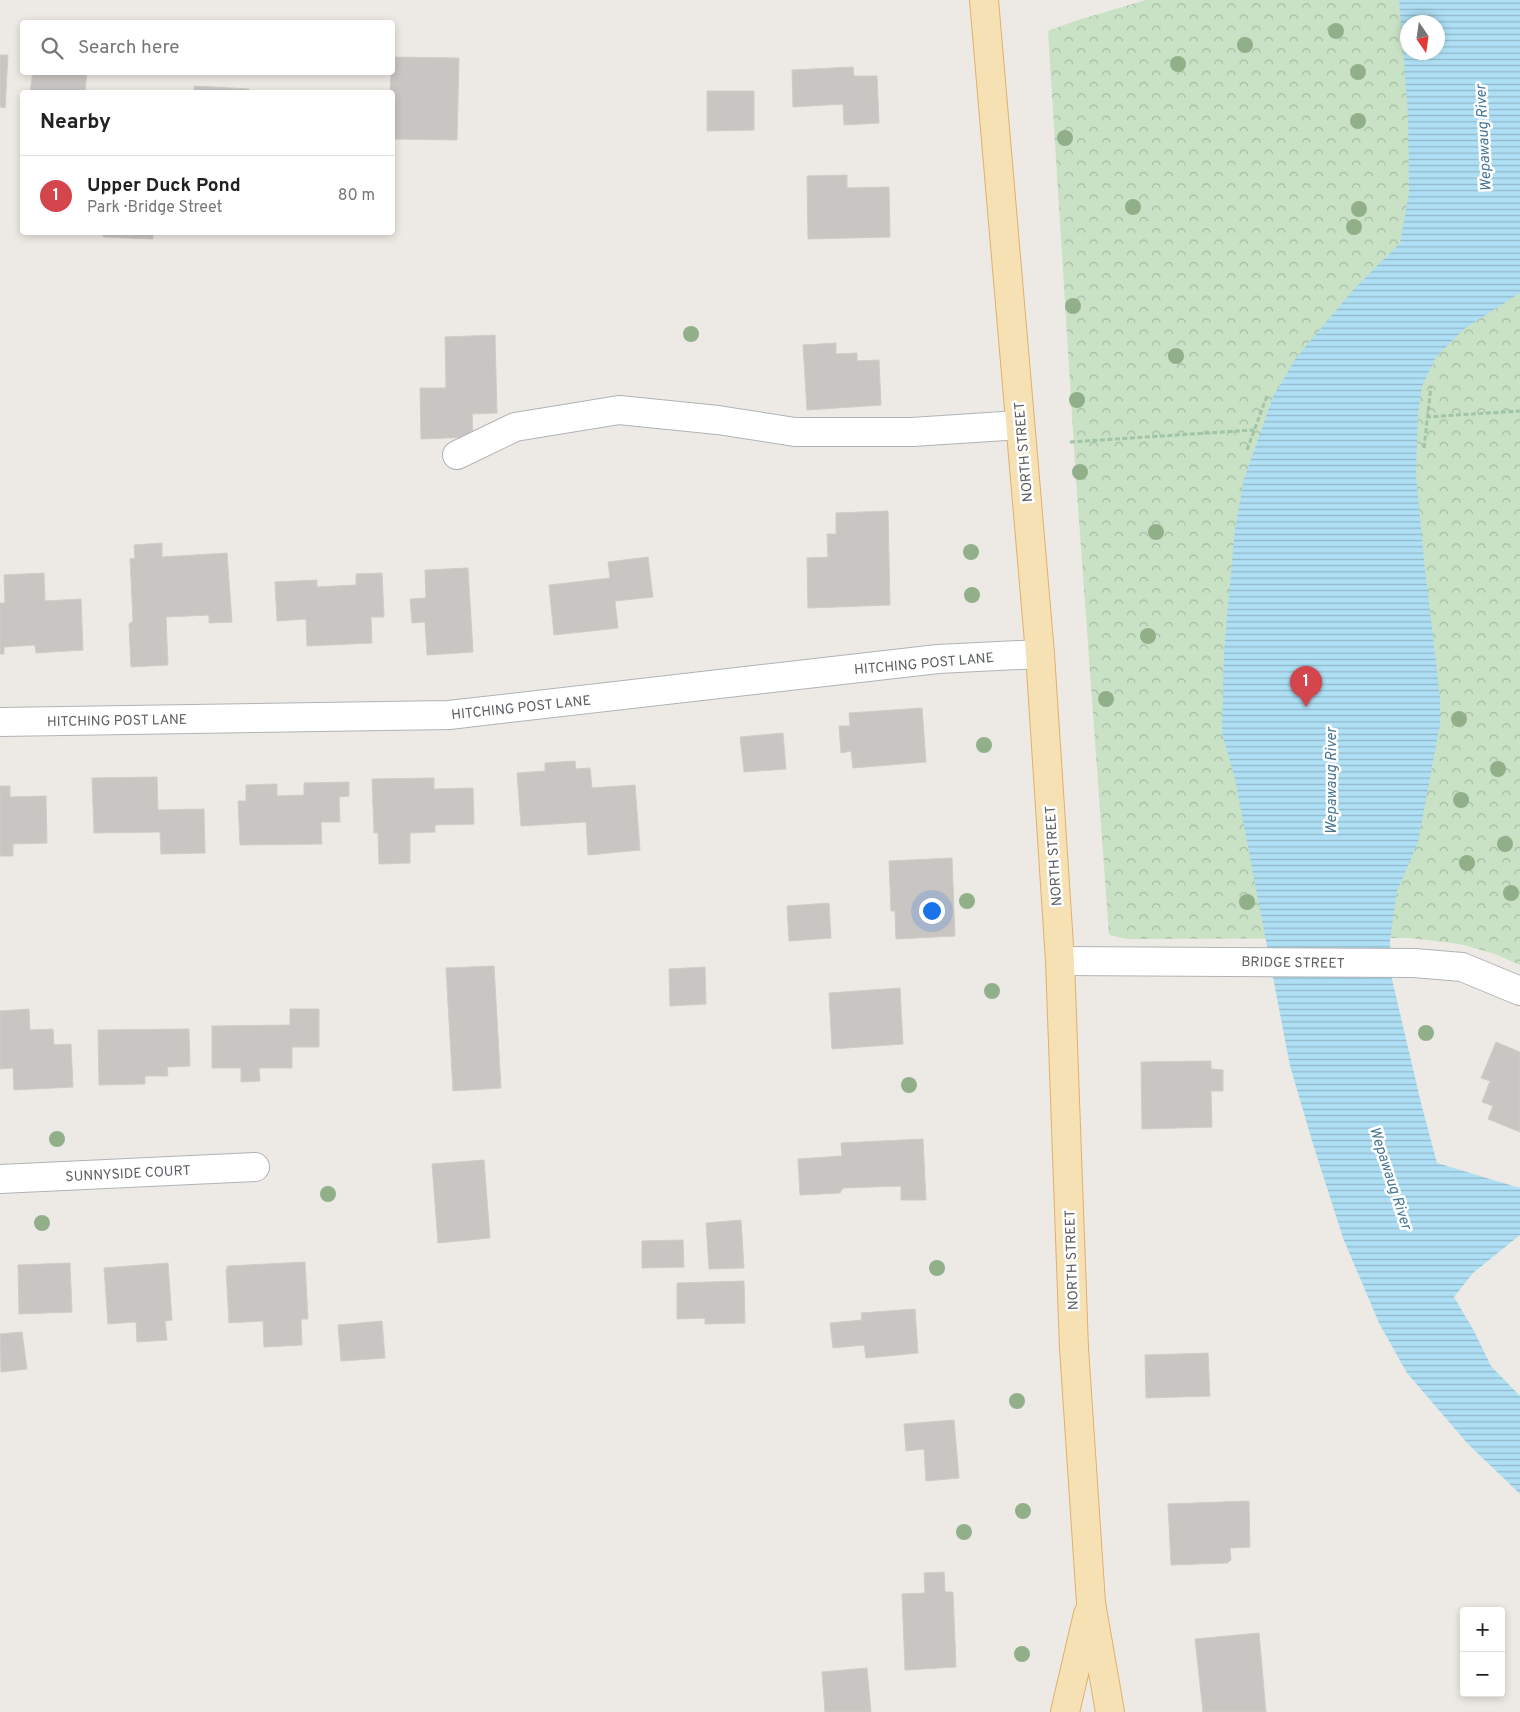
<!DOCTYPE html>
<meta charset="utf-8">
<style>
:root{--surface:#fff;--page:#f2f2f2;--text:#222;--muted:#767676;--line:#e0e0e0;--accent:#d4454d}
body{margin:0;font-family:Overpass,sans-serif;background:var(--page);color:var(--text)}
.controls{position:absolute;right:15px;bottom:15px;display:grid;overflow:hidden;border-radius:5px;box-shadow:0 2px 8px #0003}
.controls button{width:45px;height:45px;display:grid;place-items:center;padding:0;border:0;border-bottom:1px solid var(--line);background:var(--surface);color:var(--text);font:25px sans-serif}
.compass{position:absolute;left:1400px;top:15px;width:45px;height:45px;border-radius:50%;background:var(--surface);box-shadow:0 2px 8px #0003;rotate:167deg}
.you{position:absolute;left:931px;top:910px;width:18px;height:18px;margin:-12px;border:4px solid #fff;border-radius:50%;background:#1a73e8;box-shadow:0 0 0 8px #1a73e833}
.badge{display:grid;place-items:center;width:32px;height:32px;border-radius:50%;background:var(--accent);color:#fff;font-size:16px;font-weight:700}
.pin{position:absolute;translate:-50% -41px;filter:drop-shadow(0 1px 2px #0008)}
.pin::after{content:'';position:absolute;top:26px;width:18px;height:15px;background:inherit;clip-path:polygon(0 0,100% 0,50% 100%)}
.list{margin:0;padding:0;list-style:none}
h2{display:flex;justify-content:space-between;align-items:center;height:65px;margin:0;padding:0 20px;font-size:21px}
h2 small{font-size:16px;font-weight:400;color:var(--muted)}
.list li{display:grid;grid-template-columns:32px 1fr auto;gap:15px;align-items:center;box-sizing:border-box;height:80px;padding:0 20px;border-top:1px solid var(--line)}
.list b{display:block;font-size:19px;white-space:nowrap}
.list p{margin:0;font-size:16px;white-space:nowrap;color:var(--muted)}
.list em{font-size:16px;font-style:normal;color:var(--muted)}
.icon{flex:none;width:28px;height:28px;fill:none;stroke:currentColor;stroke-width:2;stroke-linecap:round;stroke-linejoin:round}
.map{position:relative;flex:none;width:1520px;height:1712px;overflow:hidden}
.search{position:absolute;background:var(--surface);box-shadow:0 2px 8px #0003;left:20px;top:20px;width:375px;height:55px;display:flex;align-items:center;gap:12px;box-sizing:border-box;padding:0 18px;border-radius:5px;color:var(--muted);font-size:19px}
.panel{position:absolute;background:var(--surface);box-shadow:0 2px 8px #0003;left:20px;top:90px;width:375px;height:145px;border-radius:5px}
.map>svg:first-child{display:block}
.park{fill:url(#park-crowns);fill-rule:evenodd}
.water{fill:url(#water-rules);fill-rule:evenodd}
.building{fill:#c9c5c2;stroke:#d1ccc4}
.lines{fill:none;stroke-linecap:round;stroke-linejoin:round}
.minor-casing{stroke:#b0b3b6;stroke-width:30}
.major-casing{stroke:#e0b06c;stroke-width:30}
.path{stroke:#a1c4a6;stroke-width:3;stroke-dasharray:5 2.5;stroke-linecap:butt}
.minor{stroke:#fff;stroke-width:28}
.major{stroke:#f5e1b3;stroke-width:28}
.tree{fill:#91b08a}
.labels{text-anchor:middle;stroke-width:5;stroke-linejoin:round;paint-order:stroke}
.street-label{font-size:14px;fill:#5d6164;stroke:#fff}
.water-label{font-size:15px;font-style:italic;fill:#477794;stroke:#fff}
</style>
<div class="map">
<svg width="1520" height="1712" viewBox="0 0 1520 1712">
<defs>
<pattern id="park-crowns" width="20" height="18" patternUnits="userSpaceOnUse" patternTransform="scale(1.25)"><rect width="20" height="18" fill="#c9e2c5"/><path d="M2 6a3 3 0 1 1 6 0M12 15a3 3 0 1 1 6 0" fill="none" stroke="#a6bba4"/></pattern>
<pattern id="water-rules" width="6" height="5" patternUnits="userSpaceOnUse" patternTransform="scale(1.25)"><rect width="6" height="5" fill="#aedff4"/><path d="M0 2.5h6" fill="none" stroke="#91b8c9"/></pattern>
</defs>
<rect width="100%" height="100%" fill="#edeae5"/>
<path class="park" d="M1146 0H1520V965L1495 954 1460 944 1410 938 1128 939 1109 935 1076 479 1048 31 1075 21ZM1408 22H1438V52H1408Z"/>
<path class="water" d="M1399 0H1520V293L1464 329 1436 357 1422 386 1418 414 1416 475 1424 560 1440 698V724L1418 842 1397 891 1390 940 1391 975 1421 1103 1437 1163 1520 1188V1235L1473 1273 1454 1297 1474 1331 1491 1366 1520 1396V1494L1468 1444 1407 1373 1379 1323 1343 1238 1313 1144 1290 1066 1235 779 1222 733 1224 650 1235 529 1244 479 1273 397 1296 358 1354 289 1400 243 1409 193 1408 113ZM1408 22H1438V52H1408Z"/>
<path class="building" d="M0 55H8L5 108 0 107Z
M392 57 459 58 457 140 392 139V92H390Z
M853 67 854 76H877L879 123 844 125 843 104 793 107 792 70Z
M33 72H87L85 92H30Z
M194 86 249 89V92H194Z
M707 91H754V130L707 131Z
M847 175V188L889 187 890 237 808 239 807 176Z
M103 232H153V239L103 237Z
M495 335 497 413 472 414 473 437 421 439 420 388H446L445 337Z
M836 343V354L857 353V361L879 360 881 405 807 410 803 345Z
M888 511 890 605 808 608 807 558 828 557 827 534H836V513Z
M162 543V557L227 553 232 622 209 623V615L166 617 168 665 131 667 129 624 133 621 130 559 135 558 134 545Z
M648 557 653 597 615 601 618 628 554 635 549 585 610 578 608 562Z
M468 568 473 652 427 655 425 622 412 623 410 599 426 598 425 570Z
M44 573 45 601 81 599 83 650 36 653 35 645 4 647V654H0V603H5L4 575Z
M382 573 384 617H371L372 643 307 646 306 619 277 621 275 582 317 580V587L356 585V574Z
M922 708 926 762 853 768 851 751 841 753 839 726H850L849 713Z
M783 733 786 769 744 772 740 737Z
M575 761 576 769 590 768 592 788 635 785 640 850 588 855 586 822 521 826 517 773 545 771V763Z
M157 777 158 810 204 809 205 853 161 854 160 832 94 833 92 778Z
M434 778V789L473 788 474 824 435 825V832L410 833V863L379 864 378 833H374L372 779Z
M349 782V796L339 797 340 822H321L322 844 240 845 238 801H246V785L277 784V796L304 795V783Z
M0 786H10V797L46 796 47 843 13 844V856H0Z
M952 858 955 936 896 939 895 911H891L889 861Z
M829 903 831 938 789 941 787 906Z
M494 966 501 1088 453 1091 446 968Z
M705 967 706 1004 670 1006 669 969Z
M900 988 903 1044 832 1049 829 993Z
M29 1009 30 1030 53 1029 54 1045 71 1044 73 1087 14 1090 13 1068 0 1069V1011Z
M290 1009H319V1047H292V1068H259L260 1081 241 1082V1068H212V1026L290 1025Z
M189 1029 190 1066 167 1067 168 1076H145V1084L99 1085 98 1030Z
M1496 1042 1520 1052V1132L1488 1119 1493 1106 1482 1102 1490 1081 1481 1078Z
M1211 1061V1069L1223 1070V1091H1211L1212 1127 1142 1129 1141 1062Z
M923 1139 926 1200H901V1186L843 1188 840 1193 800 1195 798 1159 842 1156 841 1143Z
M484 1160 490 1238 438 1243 432 1164Z
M741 1220 744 1268 709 1269 706 1223Z
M683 1240 684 1267 642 1268V1241Z
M305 1262 308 1319H301L302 1345 264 1347 263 1321 229 1323 226 1270 228 1266Z
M70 1263 72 1312 19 1314 18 1265Z
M168 1263 172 1320 165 1321 167 1340 137 1342 136 1322 108 1324 104 1268Z
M744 1281 745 1323 705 1324V1318L677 1319V1283Z
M915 1309 918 1353 866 1358 864 1345 833 1348 830 1323 862 1320 861 1313Z
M382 1321 385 1358 341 1361 338 1325Z
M22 1332 27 1369 1 1372 0 1334Z
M1208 1353 1210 1396 1146 1398 1145 1355Z
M954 1420 959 1478 926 1481 924 1449 906 1451 904 1424Z
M1249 1501 1250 1547 1230 1548 1231 1560 1227 1563 1171 1565 1168 1504Z
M944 1572 945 1592H953L956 1667 905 1670 902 1594 925 1593 924 1573Z
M1259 1633 1266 1712H1203L1195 1639Z
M867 1668 871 1712H825L822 1672Z"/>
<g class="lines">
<g class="minor-casing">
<path id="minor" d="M457 455 515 427 619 410 718 420 795 432H912L1020 425
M0 722 449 715 938 659 1040 654
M1060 961 1414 963 1462 967 1520 991
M0 1179 255 1167"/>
</g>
<g class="major-casing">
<path id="major" d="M984 0 1040 654 1060 961 1074 1348 1091 1603 1110 1712
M1065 1712 1088 1614"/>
</g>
<path class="path" d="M1426 417 1520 411
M1070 442 1254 430
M1424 448 1431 386
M1247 450 1267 396"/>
<use href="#minor" class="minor"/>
<use href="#major" class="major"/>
</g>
<g class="tree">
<circle cx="1336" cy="31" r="8"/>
<circle cx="1245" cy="45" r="8"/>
<circle cx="1178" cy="64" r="8"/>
<circle cx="1358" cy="72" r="8"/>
<circle cx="1358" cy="121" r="8"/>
<circle cx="1065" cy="138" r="8"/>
<circle cx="1133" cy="207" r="8"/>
<circle cx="1359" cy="209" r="8"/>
<circle cx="1354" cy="227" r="8"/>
<circle cx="1073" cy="306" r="8"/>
<circle cx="691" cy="334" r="8"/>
<circle cx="1176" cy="356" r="8"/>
<circle cx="1077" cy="400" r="8"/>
<circle cx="1080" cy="472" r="8"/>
<circle cx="1156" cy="532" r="8"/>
<circle cx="971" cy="552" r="8"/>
<circle cx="972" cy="595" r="8"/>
<circle cx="1148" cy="636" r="8"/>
<circle cx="1106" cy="699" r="8"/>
<circle cx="1459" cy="719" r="8"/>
<circle cx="984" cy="745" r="8"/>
<circle cx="1498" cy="769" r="8"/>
<circle cx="1461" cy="800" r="8"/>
<circle cx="1505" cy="844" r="8"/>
<circle cx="1467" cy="863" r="8"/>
<circle cx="1511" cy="893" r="8"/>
<circle cx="967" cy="901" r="8"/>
<circle cx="1247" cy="902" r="8"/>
<circle cx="992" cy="991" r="8"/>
<circle cx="1426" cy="1033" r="8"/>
<circle cx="909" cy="1085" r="8"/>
<circle cx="57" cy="1139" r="8"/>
<circle cx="328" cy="1194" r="8"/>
<circle cx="42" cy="1223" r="8"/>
<circle cx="937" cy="1268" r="8"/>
<circle cx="1017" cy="1401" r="8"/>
<circle cx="1023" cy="1511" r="8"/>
<circle cx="964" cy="1532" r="8"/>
<circle cx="1022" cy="1654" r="8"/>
</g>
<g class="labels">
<g class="street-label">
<text transform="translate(1023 452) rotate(-95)" y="5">NORTH STREET</text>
<text transform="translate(924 663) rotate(-5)" y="5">HITCHING POST LANE</text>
<text transform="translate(521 707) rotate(-6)" y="5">HITCHING POST LANE</text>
<text transform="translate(117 720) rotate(-1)" y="5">HITCHING POST LANE</text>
<text transform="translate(1053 856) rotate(-94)" y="5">NORTH STREET</text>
<text transform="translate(1293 962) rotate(1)" y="5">BRIDGE STREET</text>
<text transform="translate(128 1173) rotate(-3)" y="5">SUNNYSIDE COURT</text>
<text transform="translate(1071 1260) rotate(-92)" y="5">NORTH STREET</text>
</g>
<g class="water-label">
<text transform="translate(1483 138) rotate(-93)" y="5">Wepawaug River</text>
<text transform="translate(1331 781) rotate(-90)" y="5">Wepawaug River</text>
<text transform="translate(1391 1178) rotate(72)" y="5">Wepawaug River</text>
</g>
</g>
</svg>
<div class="controls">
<button>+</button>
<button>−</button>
</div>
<svg class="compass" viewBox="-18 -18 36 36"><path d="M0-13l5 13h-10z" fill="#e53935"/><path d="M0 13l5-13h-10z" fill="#767676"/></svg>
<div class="you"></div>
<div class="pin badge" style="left:1306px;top:707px">1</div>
<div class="search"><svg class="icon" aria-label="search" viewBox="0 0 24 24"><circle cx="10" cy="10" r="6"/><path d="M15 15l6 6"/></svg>Search here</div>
<section class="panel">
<h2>Nearby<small></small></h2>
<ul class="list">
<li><span class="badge">1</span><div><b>Upper Duck Pond</b><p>Park · Bridge Street</p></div><em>80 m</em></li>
</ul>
</section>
</div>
